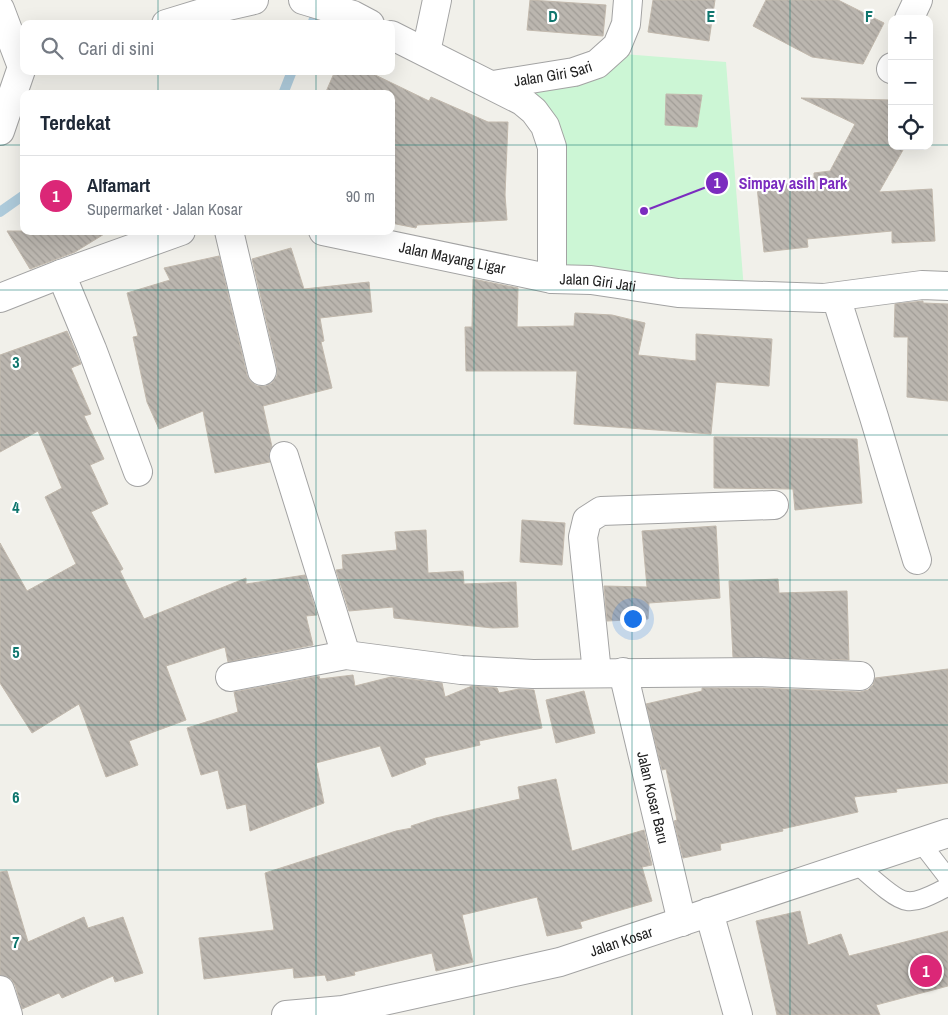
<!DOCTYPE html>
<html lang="id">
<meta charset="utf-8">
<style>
:root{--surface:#fff;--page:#f6f6f7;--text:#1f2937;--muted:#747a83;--line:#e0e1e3;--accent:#db2777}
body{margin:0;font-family:"Archivo Narrow",sans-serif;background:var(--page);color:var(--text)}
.controls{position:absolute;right:15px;top:15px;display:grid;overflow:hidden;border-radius:10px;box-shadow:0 5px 20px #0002}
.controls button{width:45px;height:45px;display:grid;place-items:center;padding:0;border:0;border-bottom:1px solid var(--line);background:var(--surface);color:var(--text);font:25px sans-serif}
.you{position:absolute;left:632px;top:618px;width:18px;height:18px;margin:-12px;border:4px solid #fff;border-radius:50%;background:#1a73e8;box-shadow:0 0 0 8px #1a73e833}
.badge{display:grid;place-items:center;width:32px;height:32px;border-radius:50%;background:var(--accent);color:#fff;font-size:16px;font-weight:700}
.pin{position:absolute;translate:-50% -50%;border:2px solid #fff;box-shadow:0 1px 5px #0006}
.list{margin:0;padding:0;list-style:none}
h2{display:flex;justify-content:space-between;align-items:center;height:65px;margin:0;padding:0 20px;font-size:21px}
h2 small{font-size:16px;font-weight:400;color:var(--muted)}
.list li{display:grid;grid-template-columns:32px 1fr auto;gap:15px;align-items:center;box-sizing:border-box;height:80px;padding:0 20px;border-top:1px solid var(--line)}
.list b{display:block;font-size:19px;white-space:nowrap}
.list p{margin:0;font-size:16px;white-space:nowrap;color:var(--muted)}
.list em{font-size:16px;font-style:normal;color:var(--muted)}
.icon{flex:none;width:28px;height:28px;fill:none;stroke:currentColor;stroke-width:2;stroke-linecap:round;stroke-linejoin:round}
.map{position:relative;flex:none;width:948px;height:1015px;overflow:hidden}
.search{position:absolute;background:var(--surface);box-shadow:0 5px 20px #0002;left:20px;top:20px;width:375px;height:55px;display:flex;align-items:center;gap:12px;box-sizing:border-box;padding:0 18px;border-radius:10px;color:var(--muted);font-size:19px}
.panel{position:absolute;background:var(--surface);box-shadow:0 5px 20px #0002;left:20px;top:90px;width:375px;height:145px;border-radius:10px}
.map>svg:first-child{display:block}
.park{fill:#ccf6d5}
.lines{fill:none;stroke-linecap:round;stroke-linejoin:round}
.stream{stroke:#aecbdb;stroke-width:10}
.building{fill:url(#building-back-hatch);stroke:#c2b9ad}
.service-casing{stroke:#a3a3a3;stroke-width:20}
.minor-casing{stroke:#a3a3a3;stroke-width:30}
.tertiary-casing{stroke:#a3a3a3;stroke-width:30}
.service{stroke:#fff;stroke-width:18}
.minor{stroke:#fff;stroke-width:28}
.tertiary{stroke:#fff;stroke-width:28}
.grid{fill:none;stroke:#0f766e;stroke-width:1;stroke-opacity:0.55}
.labels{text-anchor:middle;stroke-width:4.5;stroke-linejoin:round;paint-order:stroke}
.street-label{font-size:15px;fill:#222;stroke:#fff}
.grid-label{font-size:16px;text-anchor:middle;font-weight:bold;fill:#0f766e;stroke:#fff;stroke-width:4.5;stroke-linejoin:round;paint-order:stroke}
.leader{fill:none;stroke:#7b2cbf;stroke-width:2}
.callout-dot{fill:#7b2cbf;stroke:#fff;stroke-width:2}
.mark-label{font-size:15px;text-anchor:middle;font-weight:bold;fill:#fff}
.callout-label{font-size:16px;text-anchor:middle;font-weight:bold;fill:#7b2cbf;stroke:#fff;stroke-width:4.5;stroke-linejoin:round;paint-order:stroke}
</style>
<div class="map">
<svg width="948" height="1015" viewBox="0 0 948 1015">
<defs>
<pattern id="building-back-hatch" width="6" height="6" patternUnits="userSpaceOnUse" patternTransform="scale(1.25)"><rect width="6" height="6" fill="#bbb6af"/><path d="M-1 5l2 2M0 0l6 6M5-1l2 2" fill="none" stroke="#a09c96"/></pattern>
</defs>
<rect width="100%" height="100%" fill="#f1f0ea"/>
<path class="park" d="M623 54 726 62 744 290 552 276 540 124 493 86Z"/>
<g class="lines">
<path class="stream" d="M312 24 319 6
M283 94 292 71
M0 212 24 195"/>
</g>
<path class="building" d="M530 0 606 5 603 36 527 30Z
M653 0H715L709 41 648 32Z
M766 0H838L884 23 863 64 812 57 753 26Z
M335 71H367L429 101 431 97 488 122H508L505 195 507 220 417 225 416 228 391 223V94H325Z
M666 94 702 95 697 127 665 125Z
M801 98 892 100V146H897L903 150 879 192 932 189 935 241 892 243V231L807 239 808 247 764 252 757 187 814 181V173L830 171 855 124Z
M7 231H109L75 252 30 269Z
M291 248 304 289 369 282 372 312 320 318 324 341 321 342 332 388 263 406 272 447 269 453 270 462 215 473 203 411 159 429 147 402 133 337 138 336 127 293 170 280 164 268 219 256 247 375 250 381 257 386H266L272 383 277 376V367L252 259Z
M473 279 518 288 517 327 574 326 575 313 612 315 645 323 638 355 696 361V334L772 339 769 386 716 382 711 434 574 424 577 371H466L465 327H472Z
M923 301V303L948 304V401L907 397 908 337H894L895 304Z
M67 331 81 364 71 368 91 414 84 416 104 459 90 465 108 504 91 512 123 569 120 571 144 619 246 578V584L305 575 317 615 306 616 313 645 228 662 225 647 166 666 186 720 129 741 138 765 106 777 79 704 32 733 0 683V543L27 591 76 564 45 497 62 488 38 431 0 452V355Z
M714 437 857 439 862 503 795 510 793 489 714 488Z
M522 520 565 523 562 565 520 562Z
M716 526 720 598 649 603 648 619 607 621 604 586 647 587 642 531Z
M426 530 428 573 463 571 464 584 516 582 518 627 493 628 394 618 393 607 349 611 336 570 343 569 342 555 397 550 395 532Z
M778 579 779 593 847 591 849 660 733 657 729 581Z
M948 669V783L896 789 897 792 854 797 858 812 782 829 783 831 720 844 721 850 683 858 674 821 677 820 666 769 662 770 646 704 702 691V688H759L860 692 868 690 873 685 875 678Z
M353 675 355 686 391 677 442 683 445 697 472 686 497 688 499 693 519 689 534 690 542 728 479 741 480 745 424 758 426 764 392 777 380 746 316 763 324 803 250 831 246 804 227 809 218 770 201 775 187 728 238 712 234 692 319 676 320 679Z
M584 691 595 733 556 743 546 700Z
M556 779 572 851 644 830 652 865 642 867 652 901 580 922 582 928 547 936 537 897 462 915 473 962 436 971 432 953 354 972 355 975 327 981 325 975 294 978 293 968 204 979 199 938 274 930 265 873 396 831 412 828 411 826 436 818 520 799 518 787Z
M7 871 28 942 84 917 88 928 123 917 143 973 115 982 113 976 62 998 59 993 22 1009 15 985 11 979 0 975V872Z
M800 911 808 945 841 934 849 956 948 931V986L876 1005 880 1015H777L756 921Z"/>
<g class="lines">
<g class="service-casing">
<path id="service" d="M921 843 948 878
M855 863C866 872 894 900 907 901 920 903 936 892 948 887"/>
</g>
<g class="minor-casing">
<g id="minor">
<path d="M303 0 353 15 370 24"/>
<path d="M0 9 22 67 0 131"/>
<path d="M909 19 918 0"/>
<path d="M166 24 215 9 254 0"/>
<path d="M391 35 522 101 534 111 545 126 552 147V279"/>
<path d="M426 52 437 0"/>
<path d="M891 69 892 67"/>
<path id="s1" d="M493 85 574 72 597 64 617 46 626 24 628 0"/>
<path d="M229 231 262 371"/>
<path id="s2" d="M323 231 552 279 591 280 678 293 824 298 922 285 948 286"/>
<path d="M61 274 92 349 138 472"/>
<path d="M836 297 874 417 917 560"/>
<path d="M0 298 61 274 181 231"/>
<path d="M284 456 346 655"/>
<path id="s3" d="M623 672 682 922"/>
<path d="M597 673 583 537 587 520 601 511 774 505"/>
<path d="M230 677 346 655 461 670 533 674 759 672 860 676"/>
<path d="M709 912 738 1015"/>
<path d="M0 990 8 1015"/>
</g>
</g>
<g class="tertiary-casing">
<g id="tertiary">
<path id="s4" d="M286 1015 343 1010 560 962 948 833"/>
</g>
</g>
<use href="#service" class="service"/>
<use href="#minor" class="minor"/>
<use href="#tertiary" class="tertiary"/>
</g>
<path class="grid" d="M158 0V24M316 0V24M474 0V1015M632 0V1015M790 0V1015M158 71V94M316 71V94M0 145H24M391 145H892M929 145H948M158 231V1015M316 231V1015M0 290H948M0 435H948M0 580H948M0 725H948M0 870H948"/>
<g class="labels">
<g class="street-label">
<text dy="5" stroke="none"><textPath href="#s1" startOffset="61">Jalan Giri Sari</textPath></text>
<text dy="5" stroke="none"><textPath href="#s2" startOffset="132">Jalan Mayang Ligar</textPath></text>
<text dy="5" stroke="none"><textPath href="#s2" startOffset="280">Jalan Giri Jati</textPath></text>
<text dy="5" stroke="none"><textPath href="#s3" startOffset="129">Jalan Kosar Baru</textPath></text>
<text dy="5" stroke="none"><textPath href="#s4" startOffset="344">Jalan Kosar</textPath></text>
</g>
</g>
<g class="grid-label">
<text x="553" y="22">D</text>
<text x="711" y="22">E</text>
<text x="869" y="22">F</text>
<text x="16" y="368">3</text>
<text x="16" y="513">4</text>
<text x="16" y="658">5</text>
<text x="16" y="803">6</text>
<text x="16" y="948">7</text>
</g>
<path class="leader" d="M644 211L717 183"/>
<g class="callout-dot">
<circle cx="644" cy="211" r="5"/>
<circle cx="717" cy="183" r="12"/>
</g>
<g class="mark-label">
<text x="717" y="188">1</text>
</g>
<g class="callout-label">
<text x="793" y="189">Simpay asih Park</text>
</g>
</svg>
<div class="controls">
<button>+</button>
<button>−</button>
<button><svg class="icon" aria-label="locate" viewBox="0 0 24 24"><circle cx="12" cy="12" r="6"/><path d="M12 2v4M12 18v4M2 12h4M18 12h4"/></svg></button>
</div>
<div class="you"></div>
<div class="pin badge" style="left:926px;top:971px">1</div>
<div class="search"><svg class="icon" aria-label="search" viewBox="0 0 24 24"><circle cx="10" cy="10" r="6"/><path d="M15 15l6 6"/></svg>Cari di sini</div>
<section class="panel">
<h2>Terdekat<small></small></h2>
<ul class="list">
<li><span class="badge">1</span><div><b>Alfamart</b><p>Supermarket · Jalan Kosar</p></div><em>90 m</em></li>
</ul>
</section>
</div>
